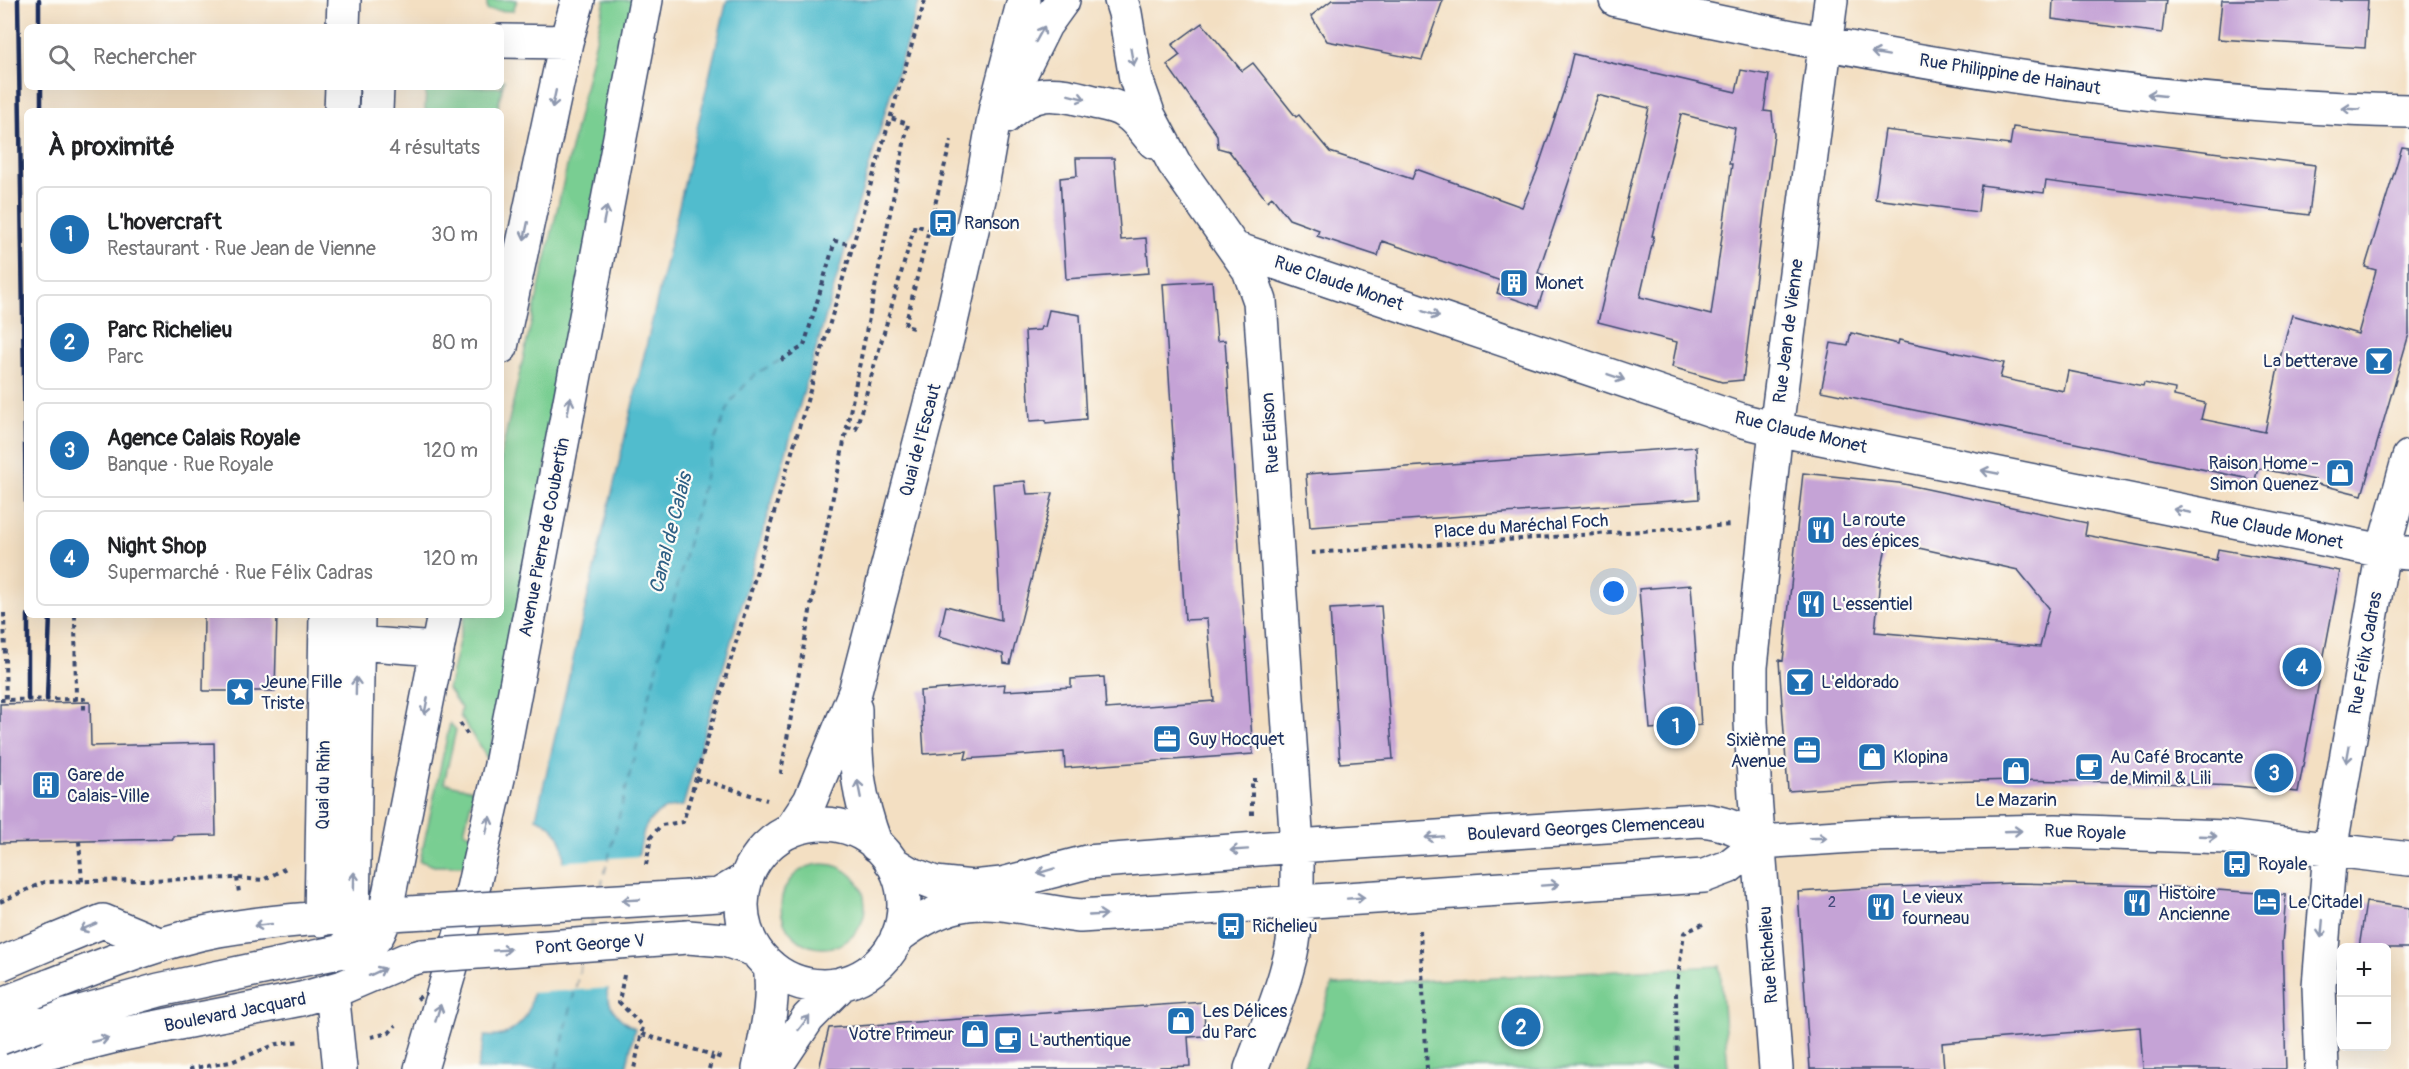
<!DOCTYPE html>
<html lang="fr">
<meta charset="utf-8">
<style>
:root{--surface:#fff;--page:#f6f6f6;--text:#202124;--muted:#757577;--line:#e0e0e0;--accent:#1f6fb2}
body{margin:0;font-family:Pangolin,sans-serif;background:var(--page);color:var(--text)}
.controls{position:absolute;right:18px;bottom:18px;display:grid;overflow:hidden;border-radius:9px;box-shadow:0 6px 24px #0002}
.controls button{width:54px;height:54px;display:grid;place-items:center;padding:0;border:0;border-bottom:2px solid var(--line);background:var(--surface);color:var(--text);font:30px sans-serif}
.you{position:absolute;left:1614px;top:592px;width:21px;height:21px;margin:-15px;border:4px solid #fff;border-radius:50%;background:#1a73e8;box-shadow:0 0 0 9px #1a73e833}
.badge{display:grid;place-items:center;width:39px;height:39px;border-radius:50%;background:var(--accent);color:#fff;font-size:20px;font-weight:700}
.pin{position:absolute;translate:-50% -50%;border:3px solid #fff;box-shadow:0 2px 6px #0006}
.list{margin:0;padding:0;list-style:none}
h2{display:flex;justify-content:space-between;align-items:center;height:78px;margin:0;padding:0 24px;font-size:26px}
h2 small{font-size:20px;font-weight:400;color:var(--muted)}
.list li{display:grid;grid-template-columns:39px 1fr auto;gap:18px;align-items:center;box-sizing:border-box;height:96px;margin:0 12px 12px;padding:0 12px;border:2px solid var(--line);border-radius:9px}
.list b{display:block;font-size:22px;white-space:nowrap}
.list p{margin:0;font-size:20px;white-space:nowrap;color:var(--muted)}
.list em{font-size:20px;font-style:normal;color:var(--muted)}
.icon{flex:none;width:33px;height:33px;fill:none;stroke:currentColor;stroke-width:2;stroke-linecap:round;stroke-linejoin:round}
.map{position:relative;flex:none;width:2409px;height:1069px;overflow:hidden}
.search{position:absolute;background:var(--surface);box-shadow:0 6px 24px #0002;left:24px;top:24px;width:480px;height:66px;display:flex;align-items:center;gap:15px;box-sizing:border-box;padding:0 21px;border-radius:9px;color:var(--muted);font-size:22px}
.panel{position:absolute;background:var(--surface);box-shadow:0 6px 24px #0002;left:24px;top:108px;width:480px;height:510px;border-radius:9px}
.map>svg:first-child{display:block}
.green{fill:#79ce92;stroke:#4a7e78;stroke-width:1.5}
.water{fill:#51bccd;stroke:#367696;stroke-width:1.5}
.pier{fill:#f3dfc2}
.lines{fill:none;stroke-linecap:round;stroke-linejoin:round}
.ferry{stroke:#2e6085;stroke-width:1.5;stroke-dasharray:8 6;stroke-linecap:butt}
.building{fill:#c5a3d6;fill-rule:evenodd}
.minor-casing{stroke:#3b496d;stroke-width:36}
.path{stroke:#3b496d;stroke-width:4;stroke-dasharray:4.5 4.5;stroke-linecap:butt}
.minor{stroke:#fff;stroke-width:33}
.rail{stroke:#1b2f5e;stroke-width:4.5}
.minor-bridge-casing{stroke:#3b496d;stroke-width:36;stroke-linecap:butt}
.path-bridge{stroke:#3b496d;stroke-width:4;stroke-dasharray:4.5 4.5;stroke-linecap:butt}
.minor-bridge{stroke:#fff;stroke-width:33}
.oneway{stroke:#8d97ae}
.labels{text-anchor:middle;stroke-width:4.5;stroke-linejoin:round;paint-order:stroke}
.number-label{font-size:15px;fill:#464c7c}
.street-label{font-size:18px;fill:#1b2f5e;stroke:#fdfcf7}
.poi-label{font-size:18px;fill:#1b2f5e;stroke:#fdfcf7;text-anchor:start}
.water-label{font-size:20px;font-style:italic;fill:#2e6085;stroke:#fdfcf7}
</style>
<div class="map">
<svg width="2409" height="1069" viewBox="0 0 2409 1069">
<rect width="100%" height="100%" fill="#fdfcf7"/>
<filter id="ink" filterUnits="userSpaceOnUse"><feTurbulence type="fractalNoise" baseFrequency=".0167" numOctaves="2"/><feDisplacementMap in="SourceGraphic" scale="12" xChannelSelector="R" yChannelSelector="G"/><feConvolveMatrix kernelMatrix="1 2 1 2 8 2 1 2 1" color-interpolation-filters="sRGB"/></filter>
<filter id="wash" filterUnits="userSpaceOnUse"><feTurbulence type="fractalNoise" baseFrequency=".008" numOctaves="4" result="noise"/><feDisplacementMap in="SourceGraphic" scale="24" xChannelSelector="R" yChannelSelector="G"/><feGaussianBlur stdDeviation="1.35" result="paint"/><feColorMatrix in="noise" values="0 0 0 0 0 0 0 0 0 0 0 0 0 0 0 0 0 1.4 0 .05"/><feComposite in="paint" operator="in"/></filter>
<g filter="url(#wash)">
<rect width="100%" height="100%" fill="#f3dfc2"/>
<path class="green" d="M487 0H517L513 11 487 10Z
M605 0H636L489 761 460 716 461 708 448 689 465 615H501V455Z
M501 80H504L497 111H425L426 87H501Z
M450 723 456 730 444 783 474 790 464 832 475 835 468 866H434L420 861Z
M781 906a42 42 0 1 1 84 0a42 42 0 1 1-84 0Z
M1720 966 1728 1069H1303L1332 985Z"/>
<path class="water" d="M727 0H920L891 92 683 806C665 807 652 813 644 830L607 993C610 1010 620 1021 635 1028L626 1069H477L485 1036C505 1039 522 1027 529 1009L564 857C563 837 555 825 536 818Z"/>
<path class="pier" d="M641 856 611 988 530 993 560 862Z"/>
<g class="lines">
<path class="ferry" d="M601 887 714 442 731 401 755 374 781 360
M591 927 593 917
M556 1069 582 961"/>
</g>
<g id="blocks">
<path class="building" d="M1332 0H1443L1422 60 1327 41 1311 16Z
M2053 0H2166L2162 33 2052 19Z
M2222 0H2368L2365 48 2218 39Z
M1202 23 1242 71 1253 63 1296 117 1299 115 1330 152 1412 179 1416 169 1522 207 1537 171 1565 87 1573 54 1736 92 1741 70 1769 75 1764 111 1772 112 1774 134 1743 380 1722 382 1672 367 1677 342 1598 322 1649 108 1598 95 1538 273 1548 276 1538 307 1497 293 1501 281 1382 241 1378 256 1317 236 1319 230 1289 219 1272 197 1267 201 1229 151 1218 148 1217 135 1167 65 1180 55 1172 45ZM1681 114 1735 128 1729 164H1732L1711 315 1640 297 1654 236H1652Z
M2013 127 2315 165 2309 215 2046 181 2044 193 1981 185 1978 212 1875 199 1885 130 2010 145Z
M2402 147 2409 148V334L2362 495 2314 483 2315 480 2258 468 2255 480 1821 391 1831 343 1848 346 1851 333 1898 344 1899 340 2004 363 2000 378 2064 391 2068 371 2143 386 2144 383 2175 389 2174 396 2205 403 2201 419 2265 432 2280 358 2292 315 2358 334 2376 270 2365 267Z
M1076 158H1114L1121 240 1146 238 1149 273 1066 279 1060 178 1077 176Z
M1212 281 1217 341 1225 340 1253 754 1065 768 1064 752 965 759 967 751 924 754 920 691 1005 684 1004 691 1071 687V679L1104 677 1106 709 1214 701 1207 619 1185 620 1163 284Z
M1049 310 1080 315 1086 419 1046 423V420L1030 421 1025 331 1040 330 1041 327H1045Z
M1696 447 1699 499 1310 527 1306 474Z
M1803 473 1899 483 2087 523 2085 535 2216 560 2218 549 2340 571 2298 792 2236 786 2130 782 2015 780 1905 783 1788 791 1779 660 1783 661ZM1887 541 2018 570 2049 608 2040 647 1875 632 1880 579Z
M1025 481 1027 494 1053 493 1010 664 1004 663 1003 654 939 636 946 606 1001 620 993 484Z
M1691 585 1701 725 1650 729 1639 589Z
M1381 606 1393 759 1340 763 1330 609Z
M204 615H277L275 691H203Z
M90 702 91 746 214 743 216 835 173 836V839L0 843V704Z
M2017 883 2161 886 2286 895 2282 943 2286 1069H2143L2140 1027 1942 1043 1944 1069H1810L1798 892 1863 888Z
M2366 902 2409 908V948H2359Z
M1204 1002 1205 1036 1188 1037 1190 1066 1160 1067V1069H819L829 1028Z"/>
</g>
</g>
<g filter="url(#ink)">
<use href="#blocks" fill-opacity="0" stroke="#3b496d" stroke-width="1.5"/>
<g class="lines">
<g class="minor-casing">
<path id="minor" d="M1121 0 1125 13 1136 79 1149 116 1174 163 1249 270 1260 301 1297 846C1297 887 1299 929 1287 969 1278 1003 1263 1036 1251 1069
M1616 0C1878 58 2141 106 2409 111
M343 27 344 0
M501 41 566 42
M1018 79 1045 25 1063 0
M341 111 342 87
M376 111 377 87
M1005 117C1034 88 1054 92 1090 101 1101 104 1115 105 1125 112 1137 119 1145 132 1154 142
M1236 249 1744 421 1776 429 2383 551 2409 553
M501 347 566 42 578 0
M357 643 436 649
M855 709C855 761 857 795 876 845
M742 905a81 81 0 1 1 162 0a81 81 0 1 1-162 0Z
M790 831 810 801 855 692 948 335 982 186 996 107 1024 0
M1760 842 1869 835 2056 831 2226 837 2409 859
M891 862 909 873 935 883 972 887 1002 884 1087 862 1297 846 1700 820C1724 822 1740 829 1760 842
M689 897 719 895 746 879
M321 920 326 615
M350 937 353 917 358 615
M688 937 725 940 755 950
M897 937C968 883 1001 907 1080 916L1704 876 1728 867 1760 842
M54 941 103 921 161 945
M49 986C104 965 160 941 218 930 287 918 358 916 428 912
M332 991 340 1069
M38 1024 159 990 362 947C378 940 381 930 385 915L444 615
M0 1069 43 1054 123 1034 301 999 343 987 406 960 422 956
M421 1069 470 902 501 765 646 0
M759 1069C766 1035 775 1001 770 966
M774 1069 808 1018 843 983
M1776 1069 1755 796 1751 722V667L1776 429 1831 0
M2322 1069 2319 986 2330 850 2383 551 2409 457"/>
</g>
<path class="path" d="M913 328 905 326 951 140
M781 360 804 346 835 241 853 245
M847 427 856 429 915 225 928 229
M1311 553 1732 525
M4 613 6 704
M75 615 76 702
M0 700 84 699V710
M460 723 469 737
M783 772H781L811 606 908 124 891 118
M696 778 767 800
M1252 815V780H1257
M79 841 82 882
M646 865 651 837 661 825 683 822 925 0
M237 878 239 893
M0 902 44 882 237 878 263 880 286 868
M1420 930 1427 1069
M624 975 619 1002 643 1027 634 1069
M642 1034 713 1055
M371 1037 389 1033 396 1025
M189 1069 231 1062 277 1044 301 1041
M709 1069 713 1055 724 1059
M1677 1069 1676 992 1684 933 1707 922"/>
<use href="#minor" class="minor"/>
<path class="rail" d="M18 0 27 567
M39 0V27
M41 87V111
M28 615V699
M47 699 50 615"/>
<g class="minor-bridge-casing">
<path id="minor-bridge" d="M428 912 689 897
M422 956 688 937
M0 964 54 941
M0 1005 49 986
M0 1038 38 1024"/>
</g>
<path class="path-bridge" d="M417 999 426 993"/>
<use href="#minor-bridge" class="minor-bridge"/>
</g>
<defs><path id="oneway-shaft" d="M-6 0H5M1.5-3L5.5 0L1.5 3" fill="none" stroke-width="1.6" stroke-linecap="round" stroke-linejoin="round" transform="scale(1.5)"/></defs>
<g class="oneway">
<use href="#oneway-shaft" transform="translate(1040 34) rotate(-61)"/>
<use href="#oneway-shaft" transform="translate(1880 54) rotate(-170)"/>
<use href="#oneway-shaft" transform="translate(1132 57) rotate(80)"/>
<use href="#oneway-shaft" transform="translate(2156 95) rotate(-174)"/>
<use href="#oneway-shaft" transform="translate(1077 97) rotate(14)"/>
<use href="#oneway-shaft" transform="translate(554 99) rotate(102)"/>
<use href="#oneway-shaft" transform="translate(2351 109) rotate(-177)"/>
<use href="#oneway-shaft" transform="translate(605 215) rotate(-79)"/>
<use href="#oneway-shaft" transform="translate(526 231) rotate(102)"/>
<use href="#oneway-shaft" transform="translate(1431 314) rotate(19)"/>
<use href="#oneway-shaft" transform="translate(1616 377) rotate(19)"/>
<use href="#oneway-shaft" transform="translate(569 406) rotate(-79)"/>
<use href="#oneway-shaft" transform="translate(1990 472) rotate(-169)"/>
<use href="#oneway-shaft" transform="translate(2182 511) rotate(-169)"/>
<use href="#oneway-shaft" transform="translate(356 686) rotate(-89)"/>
<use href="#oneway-shaft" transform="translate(426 706) rotate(101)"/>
<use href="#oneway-shaft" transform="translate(2348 754) rotate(100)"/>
<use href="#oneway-shaft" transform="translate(859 789) rotate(-101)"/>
<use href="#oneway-shaft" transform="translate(488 825) rotate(-77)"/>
<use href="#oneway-shaft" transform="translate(2013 831) rotate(-2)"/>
<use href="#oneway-shaft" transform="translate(2208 836) rotate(2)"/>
<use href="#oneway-shaft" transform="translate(1434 837) rotate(176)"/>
<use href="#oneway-shaft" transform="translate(1818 838) rotate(-2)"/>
<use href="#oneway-shaft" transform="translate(1239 850) rotate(176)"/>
<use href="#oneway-shaft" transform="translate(1046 871) rotate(163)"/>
<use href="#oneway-shaft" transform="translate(354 881) rotate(-89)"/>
<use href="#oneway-shaft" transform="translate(1550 885) rotate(-4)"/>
<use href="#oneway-shaft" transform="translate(1356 898) rotate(-4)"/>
<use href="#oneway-shaft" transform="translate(631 900) rotate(177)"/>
<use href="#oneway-shaft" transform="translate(1098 915) rotate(-3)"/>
<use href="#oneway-shaft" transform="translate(263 925) rotate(174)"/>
<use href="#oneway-shaft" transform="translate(88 927) rotate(157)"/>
<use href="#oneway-shaft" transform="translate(2322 929) rotate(95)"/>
<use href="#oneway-shaft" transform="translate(502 950) rotate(-4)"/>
<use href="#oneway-shaft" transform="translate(377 972) rotate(-25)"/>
<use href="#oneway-shaft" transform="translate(438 1013) rotate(-73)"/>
<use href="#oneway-shaft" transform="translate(804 1023) rotate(-52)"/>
<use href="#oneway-shaft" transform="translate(100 1040) rotate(-13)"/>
</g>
</g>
<defs>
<g id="bus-square" transform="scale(1.5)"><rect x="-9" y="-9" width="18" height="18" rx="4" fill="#1f6fb2" stroke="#fdfcf7"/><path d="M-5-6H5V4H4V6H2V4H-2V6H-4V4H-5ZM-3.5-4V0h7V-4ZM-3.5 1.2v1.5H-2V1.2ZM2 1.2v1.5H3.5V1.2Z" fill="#fff"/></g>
<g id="building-square" transform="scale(1.5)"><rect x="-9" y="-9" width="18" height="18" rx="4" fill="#1f6fb2" stroke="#fdfcf7"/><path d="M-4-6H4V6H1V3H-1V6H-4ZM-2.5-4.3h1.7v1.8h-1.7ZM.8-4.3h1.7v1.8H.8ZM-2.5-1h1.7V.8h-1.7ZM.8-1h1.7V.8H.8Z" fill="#fff"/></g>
<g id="bar-square" transform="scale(1.5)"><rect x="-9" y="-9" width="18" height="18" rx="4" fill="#1f6fb2" stroke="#fdfcf7"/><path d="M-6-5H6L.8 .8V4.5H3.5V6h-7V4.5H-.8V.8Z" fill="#fff"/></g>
<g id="shop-square" transform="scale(1.5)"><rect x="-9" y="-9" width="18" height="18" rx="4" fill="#1f6fb2" stroke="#fdfcf7"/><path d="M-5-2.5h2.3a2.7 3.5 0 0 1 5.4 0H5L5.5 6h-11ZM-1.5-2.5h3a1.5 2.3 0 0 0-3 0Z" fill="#fff"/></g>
<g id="restaurant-square" transform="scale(1.5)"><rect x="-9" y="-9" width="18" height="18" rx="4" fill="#1f6fb2" stroke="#fdfcf7"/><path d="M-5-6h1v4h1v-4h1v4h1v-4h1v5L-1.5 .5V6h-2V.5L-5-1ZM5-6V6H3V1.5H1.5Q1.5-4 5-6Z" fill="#fff"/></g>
<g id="sight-square" transform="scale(1.5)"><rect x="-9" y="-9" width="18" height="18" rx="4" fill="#1f6fb2" stroke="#fdfcf7"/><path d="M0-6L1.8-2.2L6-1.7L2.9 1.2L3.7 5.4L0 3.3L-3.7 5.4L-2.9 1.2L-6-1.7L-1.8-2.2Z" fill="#fff"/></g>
<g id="office-square" transform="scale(1.5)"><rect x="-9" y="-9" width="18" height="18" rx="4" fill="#1f6fb2" stroke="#fdfcf7"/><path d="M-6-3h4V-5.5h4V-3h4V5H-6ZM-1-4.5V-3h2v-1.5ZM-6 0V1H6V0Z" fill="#fff"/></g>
<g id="cafe-square" transform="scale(1.5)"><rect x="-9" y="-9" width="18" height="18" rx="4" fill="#1f6fb2" stroke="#fdfcf7"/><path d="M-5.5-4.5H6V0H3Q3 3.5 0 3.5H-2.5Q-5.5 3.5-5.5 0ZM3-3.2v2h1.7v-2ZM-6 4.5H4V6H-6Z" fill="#fff"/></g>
<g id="hotel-square" transform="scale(1.5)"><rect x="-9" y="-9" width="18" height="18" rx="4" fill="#1f6fb2" stroke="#fdfcf7"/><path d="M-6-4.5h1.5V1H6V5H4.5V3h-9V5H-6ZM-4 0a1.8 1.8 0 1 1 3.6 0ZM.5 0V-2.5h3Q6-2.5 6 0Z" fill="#fff"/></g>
</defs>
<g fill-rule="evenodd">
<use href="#bus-square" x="943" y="223"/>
<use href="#building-square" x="1514" y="283"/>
<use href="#bar-square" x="2379" y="361"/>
<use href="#shop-square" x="2340" y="473"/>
<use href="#restaurant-square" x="1821" y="530"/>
<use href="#restaurant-square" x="1811" y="604"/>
<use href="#bar-square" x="1800" y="682"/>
<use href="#sight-square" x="240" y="692"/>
<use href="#office-square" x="1167" y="739"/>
<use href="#office-square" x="1807" y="750"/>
<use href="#shop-square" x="1872" y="757"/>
<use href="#cafe-square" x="2089" y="767"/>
<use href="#shop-square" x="2016" y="771"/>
<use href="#building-square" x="46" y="785"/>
<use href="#bus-square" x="2237" y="864"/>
<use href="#hotel-square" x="2267" y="902"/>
<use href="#restaurant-square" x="2137" y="903"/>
<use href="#restaurant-square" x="1881" y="907"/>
<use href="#bus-square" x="1231" y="926"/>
<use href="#shop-square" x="1181" y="1021"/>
<use href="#shop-square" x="975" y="1034"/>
<use href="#cafe-square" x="1008" y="1040"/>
</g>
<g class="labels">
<g class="number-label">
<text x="1832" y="907">2</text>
</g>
<g class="street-label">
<text transform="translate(2010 74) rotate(9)" y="6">Rue Philippine de Hainaut</text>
<text transform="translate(1339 283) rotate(19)" y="6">Rue Claude Monet</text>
<text transform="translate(1788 331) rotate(-83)" y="6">Rue Jean de Vienne</text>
<text transform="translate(1801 432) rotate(13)" y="6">Rue Claude Monet</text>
<text transform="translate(1270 433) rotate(-94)" y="6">Rue Edison</text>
<text transform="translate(920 440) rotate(-75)" y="6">Quai de l'Escaut</text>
<text transform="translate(1521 526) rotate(-4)" y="6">Place du Maréchal Foch</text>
<text transform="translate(2277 530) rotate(11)" y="6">Rue Claude Monet</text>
<text transform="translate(544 537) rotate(-79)" y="6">Avenue Pierre de Coubertin</text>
<text transform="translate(2365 653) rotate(-80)" y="6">Rue Félix Cadras</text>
<text transform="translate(323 785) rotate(-89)" y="6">Quai du Rhin</text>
<text transform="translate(1586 828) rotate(-3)" y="6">Boulevard Georges Clemenceau</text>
<text transform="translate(2085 832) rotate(2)" y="6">Rue Royale</text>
<text transform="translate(590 944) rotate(-4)" y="6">Pont George V</text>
<text transform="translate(1768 955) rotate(-94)" y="6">Rue Richelieu</text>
<text transform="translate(235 1012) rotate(-11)" y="6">Boulevard Jacquard</text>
</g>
<g class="poi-label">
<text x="964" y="229">Ranson</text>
<text x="1535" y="289">Monet</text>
<text x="2358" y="367" text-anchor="end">La betterave</text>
<text x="2319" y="469" text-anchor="end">Raison Home -<tspan x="2319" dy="21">Simon Quenez</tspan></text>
<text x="1842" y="526">La route<tspan x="1842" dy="21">des épices</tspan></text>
<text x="1832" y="610">L'essentiel</text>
<text x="261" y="688">Jeune Fille<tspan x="261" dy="21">Triste</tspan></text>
<text x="1821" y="688">L'eldorado</text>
<text x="1188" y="745">Guy Hocquet</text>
<text x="1786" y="746" text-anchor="end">Sixième<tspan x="1786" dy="21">Avenue</tspan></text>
<text x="1893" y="763">Klopina</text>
<text x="2110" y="763">Au Café Brocante<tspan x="2110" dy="21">de Mimil &amp; Lili</tspan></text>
<text x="67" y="781">Gare de<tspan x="67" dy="21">Calais-Ville</tspan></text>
<text x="2016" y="806" text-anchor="middle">Le Mazarin</text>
<text x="2258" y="870">Royale</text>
<text x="2158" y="899">Histoire<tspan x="2158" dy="21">Ancienne</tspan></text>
<text x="1902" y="903">Le vieux<tspan x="1902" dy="21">fourneau</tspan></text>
<text x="2288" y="908">Le Citadel</text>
<text x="1252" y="932">Richelieu</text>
<text x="1202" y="1017">Les Délices<tspan x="1202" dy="21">du Parc</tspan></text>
<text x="954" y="1040" text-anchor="end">Votre Primeur</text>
<text x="1029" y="1046">L'authentique</text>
</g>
<g class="water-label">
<text transform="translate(670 533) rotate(-76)" y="7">Canal de Calais</text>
</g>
</g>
</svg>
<div class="controls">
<button>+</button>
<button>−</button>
</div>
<div class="you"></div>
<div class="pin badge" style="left:1676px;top:726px">1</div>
<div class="pin badge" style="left:1521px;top:1027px">2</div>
<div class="pin badge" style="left:2274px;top:773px">3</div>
<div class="pin badge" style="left:2302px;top:667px">4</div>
<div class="search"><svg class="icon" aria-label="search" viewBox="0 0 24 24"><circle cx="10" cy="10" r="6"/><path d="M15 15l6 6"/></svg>Rechercher</div>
<section class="panel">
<h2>À proximité<small>4 résultats</small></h2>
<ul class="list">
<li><span class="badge">1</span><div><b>L'hovercraft</b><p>Restaurant · Rue Jean de Vienne</p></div><em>30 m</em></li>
<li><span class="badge">2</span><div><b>Parc Richelieu</b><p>Parc</p></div><em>80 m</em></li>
<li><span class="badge">3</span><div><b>Agence Calais Royale</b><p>Banque · Rue Royale</p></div><em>120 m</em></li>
<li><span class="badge">4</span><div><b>Night Shop</b><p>Supermarché · Rue Félix Cadras</p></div><em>120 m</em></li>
</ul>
</section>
</div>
